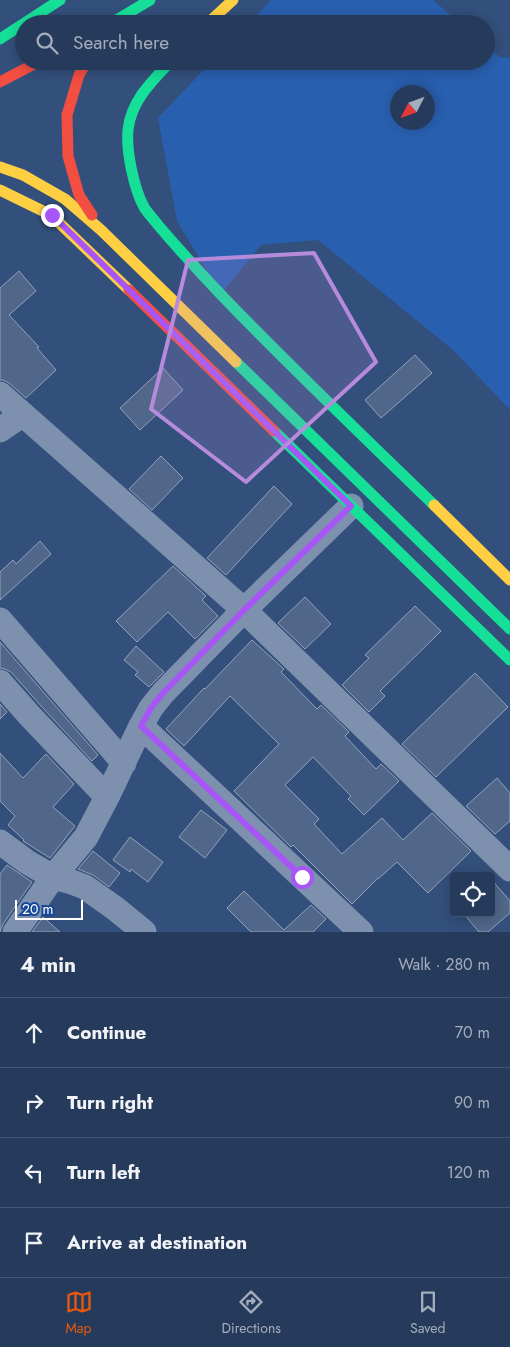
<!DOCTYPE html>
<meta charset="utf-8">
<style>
:root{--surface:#263b5c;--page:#324665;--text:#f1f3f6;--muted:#a4adbb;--line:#425572;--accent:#ea580c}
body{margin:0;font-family:Jost,sans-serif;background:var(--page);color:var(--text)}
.controls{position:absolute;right:15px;bottom:15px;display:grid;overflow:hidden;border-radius:5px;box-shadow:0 2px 12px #0003}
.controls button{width:45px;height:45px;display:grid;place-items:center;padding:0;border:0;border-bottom:1px solid var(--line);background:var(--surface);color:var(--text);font:25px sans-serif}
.compass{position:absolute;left:390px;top:85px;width:45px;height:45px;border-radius:50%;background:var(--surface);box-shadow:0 2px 12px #0003;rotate:228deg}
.scale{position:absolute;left:15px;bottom:12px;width:68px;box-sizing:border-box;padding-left:5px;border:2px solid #fff;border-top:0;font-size:14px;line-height:18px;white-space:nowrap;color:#fff;-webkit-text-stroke:4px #154899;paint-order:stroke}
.stop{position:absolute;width:15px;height:15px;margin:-11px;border:4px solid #a855f7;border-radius:50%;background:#fff}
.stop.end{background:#a855f7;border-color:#fff;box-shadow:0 1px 5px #0008}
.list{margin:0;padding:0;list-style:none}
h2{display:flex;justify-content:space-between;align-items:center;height:65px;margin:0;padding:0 20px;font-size:21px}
h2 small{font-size:16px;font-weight:400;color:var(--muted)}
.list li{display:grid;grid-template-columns:32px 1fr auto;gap:15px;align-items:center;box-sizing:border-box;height:70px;padding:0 20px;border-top:1px solid var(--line)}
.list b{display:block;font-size:19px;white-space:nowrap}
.list em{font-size:16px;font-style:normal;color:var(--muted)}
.icon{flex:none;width:28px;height:28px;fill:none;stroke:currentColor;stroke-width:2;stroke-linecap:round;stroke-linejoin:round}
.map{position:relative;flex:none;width:510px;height:932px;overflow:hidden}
.search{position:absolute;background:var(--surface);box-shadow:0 2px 12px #0003;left:15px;right:15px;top:15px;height:55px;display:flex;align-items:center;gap:12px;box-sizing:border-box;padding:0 18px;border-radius:28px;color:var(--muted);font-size:19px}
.sheet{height:345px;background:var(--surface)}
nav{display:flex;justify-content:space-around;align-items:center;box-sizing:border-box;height:70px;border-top:1px solid var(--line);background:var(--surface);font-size:14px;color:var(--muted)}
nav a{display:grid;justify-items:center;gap:2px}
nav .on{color:var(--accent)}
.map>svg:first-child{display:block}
.green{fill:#295faf;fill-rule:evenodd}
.building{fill:#506789;stroke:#92a2ba}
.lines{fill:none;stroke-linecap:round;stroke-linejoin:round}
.street{stroke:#7d90ad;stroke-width:25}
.fast{stroke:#16e098;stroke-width:11}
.slow{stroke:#ffcf43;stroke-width:11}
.jam{stroke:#f24e42;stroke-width:11}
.route{stroke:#a855f7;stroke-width:6}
.marked{fill:#b68bdc;fill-opacity:0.2;stroke:#b68bdc;stroke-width:4;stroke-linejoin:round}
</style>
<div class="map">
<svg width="510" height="932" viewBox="0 0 510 932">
<rect width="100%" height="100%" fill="#334f7b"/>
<path class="green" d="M271 0H433L461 24H248Z
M486 46 500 57 510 58V410L453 350 318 240 261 245 221 294 177 221 158 118 212 61H486ZM398 92H428V122H398Z"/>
<path class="building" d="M19 271 36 291 9 315 39 347 37 348 56 370 26 398 9 383 3 380H0V288Z
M415 355 432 373 381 418 365 400Z
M163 368 183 390 140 430 120 408Z
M161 456 183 478 152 510 129 489Z
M274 486 292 504 226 575 207 558Z
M40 541 51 554 0 600V572L13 560 16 564Z
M173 566 206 596 202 600 218 616 195 639 168 612 137 642 116 621Z
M305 597 331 624 305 649 278 623Z
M415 606 441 631 380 691 385 696 369 712 342 685 369 658 365 655Z
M252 640 284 669 281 672 317 709 321 705 349 732 345 736 376 769 381 764 399 781 364 815 348 799 351 796 313 757 285 785 319 819 314 824 342 854 382 818 403 840 432 813 471 851 428 893 397 862 378 879V878L352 904 293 845 291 847 234 791 279 744 230 696 184 746 166 729 204 688 205 689Z
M0 642 98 755 92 761 41 706 11 672 5 669 0 668Z
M136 646 164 672 149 687 135 675 138 672 124 660Z
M475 673 508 707 436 777 402 744Z
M0 704 7 712 0 719Z
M0 753 23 778 46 754 74 784 53 807 75 826 50 858 23 841 24 840 8 825 15 816 0 801Z
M497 778 510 793V821L495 834 466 806Z
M201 810 227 830 205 858 179 837Z
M130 837 163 862 148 882 131 869 130 872 113 860Z
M93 851 120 873 109 887 93 875 78 869Z
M7 865 32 882 3 924 0 932V874Z
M491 879 510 901V913L488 932H479L463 913H491Z
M244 891 284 930 311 905 326 919 313 932H251L227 908Z
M43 917 60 932H32Z"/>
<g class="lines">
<path class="street" d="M0 394 244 610 510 869
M0 430 22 415
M0 620 124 763
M0 682 30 716 107 797
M141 726 361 932
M0 842 27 862 53 877 69 881 85 887 116 909 144 932
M15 932 53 877 86 837 107 797 141 726 151 708 163 693 244 610 351 506"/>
<path class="fast" d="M110 24 150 0
M0 39 60 0
M171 61C152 81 131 101 128 130 126 151 134 189 144 207 148 214 154 219 158 225 181 252 205 278 229 303 296 372 365 438 434 505
M236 362 510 629
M274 431 510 660"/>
<path class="slow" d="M207 24 233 0
M0 167 23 175 65 199 101 230 236 362
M0 190 51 215 129 290
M434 505 510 580"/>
<path class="jam" d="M87 61 79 75 67 115 68 156 79 195 92 215
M0 82 40 61
M129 290 274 431"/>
</g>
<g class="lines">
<path class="route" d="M52 215 351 506 244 610 163 693 151 708 141 726 302 877"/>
</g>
<path class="marked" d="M314 253 376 362 246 482 151 409 188 260Z"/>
</svg>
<div class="controls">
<button><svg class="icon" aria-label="locate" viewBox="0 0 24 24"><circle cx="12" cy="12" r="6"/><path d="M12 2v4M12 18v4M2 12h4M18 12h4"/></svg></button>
</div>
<svg class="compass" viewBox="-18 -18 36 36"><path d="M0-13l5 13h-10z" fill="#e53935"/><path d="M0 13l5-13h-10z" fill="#a4adbb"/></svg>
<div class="scale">20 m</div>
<div class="stop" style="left:302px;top:877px"></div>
<div class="stop end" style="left:52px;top:215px"></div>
<div class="search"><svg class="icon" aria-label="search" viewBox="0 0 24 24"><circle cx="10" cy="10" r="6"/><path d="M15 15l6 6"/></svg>Search here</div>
</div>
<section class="sheet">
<h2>4 min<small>Walk · 280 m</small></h2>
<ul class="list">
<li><svg class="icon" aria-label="ahead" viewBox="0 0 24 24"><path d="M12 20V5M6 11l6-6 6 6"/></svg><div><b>Continue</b></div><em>70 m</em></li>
<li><svg class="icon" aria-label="right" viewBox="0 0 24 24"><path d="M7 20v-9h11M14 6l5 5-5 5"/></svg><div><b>Turn right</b></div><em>90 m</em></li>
<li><svg class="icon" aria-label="left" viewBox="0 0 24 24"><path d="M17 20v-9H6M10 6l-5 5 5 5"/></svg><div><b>Turn left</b></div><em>120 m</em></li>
<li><svg class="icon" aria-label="arrive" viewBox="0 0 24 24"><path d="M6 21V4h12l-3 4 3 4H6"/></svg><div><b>Arrive at destination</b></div></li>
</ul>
</section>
<nav>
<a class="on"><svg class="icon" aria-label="map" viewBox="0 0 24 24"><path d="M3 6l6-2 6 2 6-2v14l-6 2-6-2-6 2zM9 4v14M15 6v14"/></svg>Map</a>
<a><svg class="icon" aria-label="directions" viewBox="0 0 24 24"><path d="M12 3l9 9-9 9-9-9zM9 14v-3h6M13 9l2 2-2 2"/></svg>Directions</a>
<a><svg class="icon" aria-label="saved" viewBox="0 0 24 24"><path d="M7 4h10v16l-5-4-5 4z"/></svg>Saved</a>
</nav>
